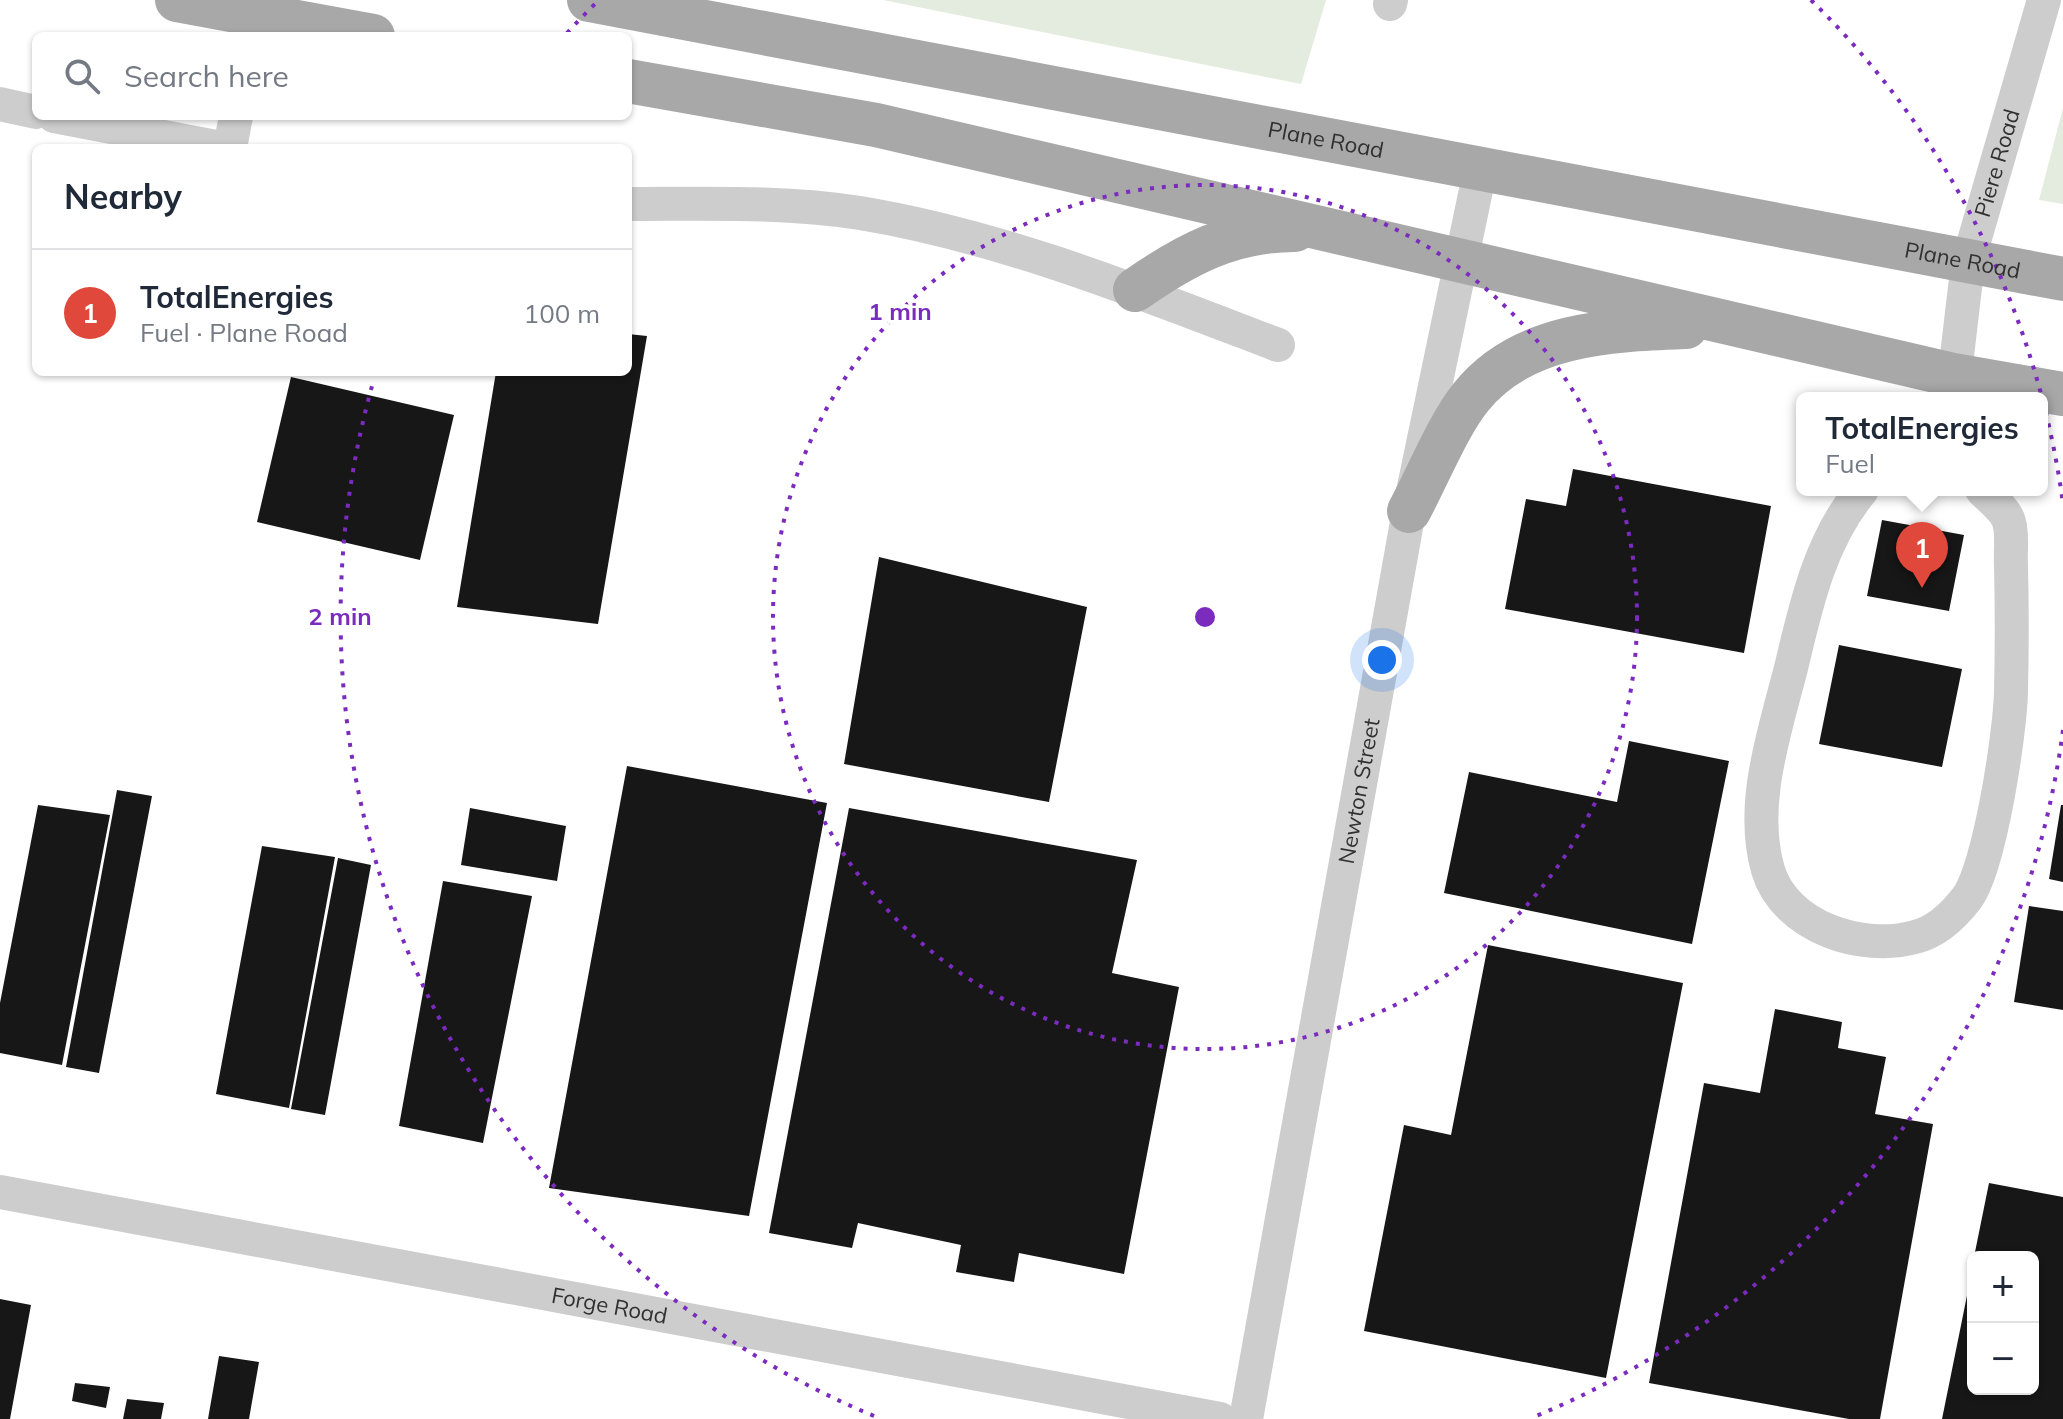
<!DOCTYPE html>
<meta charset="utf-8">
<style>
:root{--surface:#fff;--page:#f2f2f3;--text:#1f2937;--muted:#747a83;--line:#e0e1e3;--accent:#df483a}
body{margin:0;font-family:Mulish,sans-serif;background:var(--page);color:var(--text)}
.controls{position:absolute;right:24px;bottom:24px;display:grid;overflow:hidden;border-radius:12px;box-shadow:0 2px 6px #0004}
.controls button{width:72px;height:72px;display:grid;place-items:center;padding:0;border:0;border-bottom:2px solid var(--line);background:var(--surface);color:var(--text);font:40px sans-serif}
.you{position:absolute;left:1382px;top:660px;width:28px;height:28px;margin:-20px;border:6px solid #fff;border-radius:50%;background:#1a73e8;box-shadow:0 0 0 12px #1a73e833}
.badge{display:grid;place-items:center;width:52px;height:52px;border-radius:50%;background:var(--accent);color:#fff;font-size:26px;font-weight:700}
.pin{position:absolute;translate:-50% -66px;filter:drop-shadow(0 2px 4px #0008)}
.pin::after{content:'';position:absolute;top:42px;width:28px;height:24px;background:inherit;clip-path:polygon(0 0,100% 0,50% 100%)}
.popup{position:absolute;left:1796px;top:392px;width:252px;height:104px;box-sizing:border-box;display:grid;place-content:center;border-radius:12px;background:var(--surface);filter:drop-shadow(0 2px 6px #0005);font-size:26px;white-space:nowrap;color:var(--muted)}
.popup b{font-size:30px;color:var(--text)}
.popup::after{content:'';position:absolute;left:50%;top:100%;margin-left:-16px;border:16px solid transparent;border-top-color:var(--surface)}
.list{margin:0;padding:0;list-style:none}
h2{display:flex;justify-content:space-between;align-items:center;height:104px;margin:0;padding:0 32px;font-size:34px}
h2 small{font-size:26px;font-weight:400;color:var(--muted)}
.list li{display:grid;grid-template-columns:52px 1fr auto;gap:24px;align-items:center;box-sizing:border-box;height:128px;padding:0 32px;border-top:2px solid var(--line)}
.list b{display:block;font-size:30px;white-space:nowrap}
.list p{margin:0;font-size:26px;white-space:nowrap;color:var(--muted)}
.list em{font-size:26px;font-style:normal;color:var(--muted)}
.icon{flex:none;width:44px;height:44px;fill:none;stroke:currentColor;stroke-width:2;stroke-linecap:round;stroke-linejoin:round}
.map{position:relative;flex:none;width:2063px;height:1419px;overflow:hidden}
.search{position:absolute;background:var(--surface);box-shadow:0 2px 6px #0004;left:32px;top:32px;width:600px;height:88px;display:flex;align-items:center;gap:20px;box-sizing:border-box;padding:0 28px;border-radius:12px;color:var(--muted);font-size:30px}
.panel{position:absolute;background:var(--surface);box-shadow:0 2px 6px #0004;left:32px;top:144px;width:600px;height:232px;border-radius:12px}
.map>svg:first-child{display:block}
.green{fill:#e4ecdf}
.building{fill:#171717}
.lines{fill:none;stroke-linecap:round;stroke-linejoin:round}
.minor{stroke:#cdcdcd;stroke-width:34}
.major{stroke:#a8a8a8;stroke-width:44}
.ring{fill:none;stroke:#7b2cbf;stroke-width:4;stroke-dasharray:4 8}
.labels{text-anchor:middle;stroke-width:8;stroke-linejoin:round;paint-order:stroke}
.street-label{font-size:22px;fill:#303030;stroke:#fff}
.centre{fill:#7b2cbf;stroke:#fff;stroke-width:4}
.ring-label{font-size:24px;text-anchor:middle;font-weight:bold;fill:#7b2cbf;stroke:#fff;stroke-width:8;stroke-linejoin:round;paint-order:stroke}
</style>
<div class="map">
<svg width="2063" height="1419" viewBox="0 0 2063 1419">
<rect width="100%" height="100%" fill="#fff"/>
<path class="green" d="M883 0H1326L1301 84Z
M2063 108V204L2039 200Z"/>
<path class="building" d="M628 334 647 336 598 624 457 607 496 372H628Z
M291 377 454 415 420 560 257 522Z
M1573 469 1771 506 1744 653 1505 609 1526 499 1566 506Z
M1882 520 1964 535 1949 611 1867 596Z
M879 557 1087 607 1049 802 844 764Z
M1839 645 1962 669 1942 767 1819 744Z
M1629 741 1729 761 1692 944 1444 893 1469 772 1617 802Z
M627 766 827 803 749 1216 549 1188Z
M117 790 152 796 99 1073 66 1067Z
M38 805 110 815 62 1065 0 1053V1003Z
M2061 805H2063V882L2049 879Z
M470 808 566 826 557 881 461 865Z
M849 808 1137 860 1112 973 1179 987 1124 1274 1019 1253 1014 1282 956 1272 961 1245 858 1223 852 1248 769 1233Z
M262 846 335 857 289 1108 216 1094Z
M338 858 371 865 325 1115 291 1109Z
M443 881 532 896 483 1143 399 1126Z
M2029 906 2063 911V1010L2014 1002Z
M1488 945 1683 983 1606 1378 1364 1331 1404 1125 1451 1135Z
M1775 1009 1842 1022 1838 1048 1886 1057 1875 1114 1933 1124 1880 1419H1849L1649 1383 1704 1083 1760 1093Z
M1989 1183 2063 1197V1419H1942L1972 1271 1973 1389H2033V1257H1974Z
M0 1299 31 1305 10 1419H0Z
M219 1356 259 1362 249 1419H208Z
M75 1383 110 1387 106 1408 72 1401Z
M127 1399 164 1403 161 1419H123Z"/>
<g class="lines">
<g class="minor">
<path d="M1390 4 1391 0"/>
<path d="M0 104 36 112"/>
<path d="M54 116 221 148"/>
<path d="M230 148 236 116"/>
<path d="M628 204C705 204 783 201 860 213 1004 237 1142 293 1278 345"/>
<path id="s1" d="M1952 398 1968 262 2044 0"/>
<path d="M1862 490C1820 540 1806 605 1791 668 1775 731 1749 805 1768 870 1785 927 1862 952 1915 937 1936 932 1954 915 1967 898 1990 867 2010 733 2011 692 2012 649 2012 607 2011 565 2010 552 2013 535 2009 522 2006 510 1991 499 1982 490"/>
<path id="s2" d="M0 1192 1220 1419"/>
<path id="s3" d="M1246 1419 1409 511 1481 166"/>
</g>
<g class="major">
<path d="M177 0 373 36"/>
<path id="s4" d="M589 0 2063 279"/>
<path d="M628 81 876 125 1953 375 2063 394"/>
<path d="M1135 290C1185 255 1231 230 1295 230"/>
<path d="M1409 511C1427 478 1448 425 1471 397 1522 333 1610 330 1686 327"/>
</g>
</g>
<g class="ring">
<circle cx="1205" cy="617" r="432"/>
<path d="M2063 730A865 865 0 0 1 1536 1416M874 1416A865 865 0 0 1 374 379M567 33A865 865 0 0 1 599 0M1811 0A865 865 0 0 1 2063 504"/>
</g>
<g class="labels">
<g class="street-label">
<text dy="8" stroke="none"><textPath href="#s4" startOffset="750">Plane Road</textPath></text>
<text dy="8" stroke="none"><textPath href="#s1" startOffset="240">Piere Road</textPath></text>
<text dy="8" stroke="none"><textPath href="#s4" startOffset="1398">Plane Road</textPath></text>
<text dy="8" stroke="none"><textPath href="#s3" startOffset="638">Newton Street</textPath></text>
<text dy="8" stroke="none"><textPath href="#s2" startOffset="620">Forge Road</textPath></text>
</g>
</g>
<circle cx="1205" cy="617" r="12" class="centre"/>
<g class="ring-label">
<text x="900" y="320">1 min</text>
<text x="340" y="625">2 min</text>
</g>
</svg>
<div class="controls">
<button>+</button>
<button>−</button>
</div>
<div class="you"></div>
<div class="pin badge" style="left:1922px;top:588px">1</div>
<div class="popup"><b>TotalEnergies</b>Fuel</div>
<div class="search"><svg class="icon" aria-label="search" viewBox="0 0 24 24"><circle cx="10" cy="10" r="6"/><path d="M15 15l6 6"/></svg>Search here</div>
<section class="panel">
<h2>Nearby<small></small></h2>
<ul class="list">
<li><span class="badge">1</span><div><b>TotalEnergies</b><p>Fuel · Plane Road</p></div><em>100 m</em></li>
</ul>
</section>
</div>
